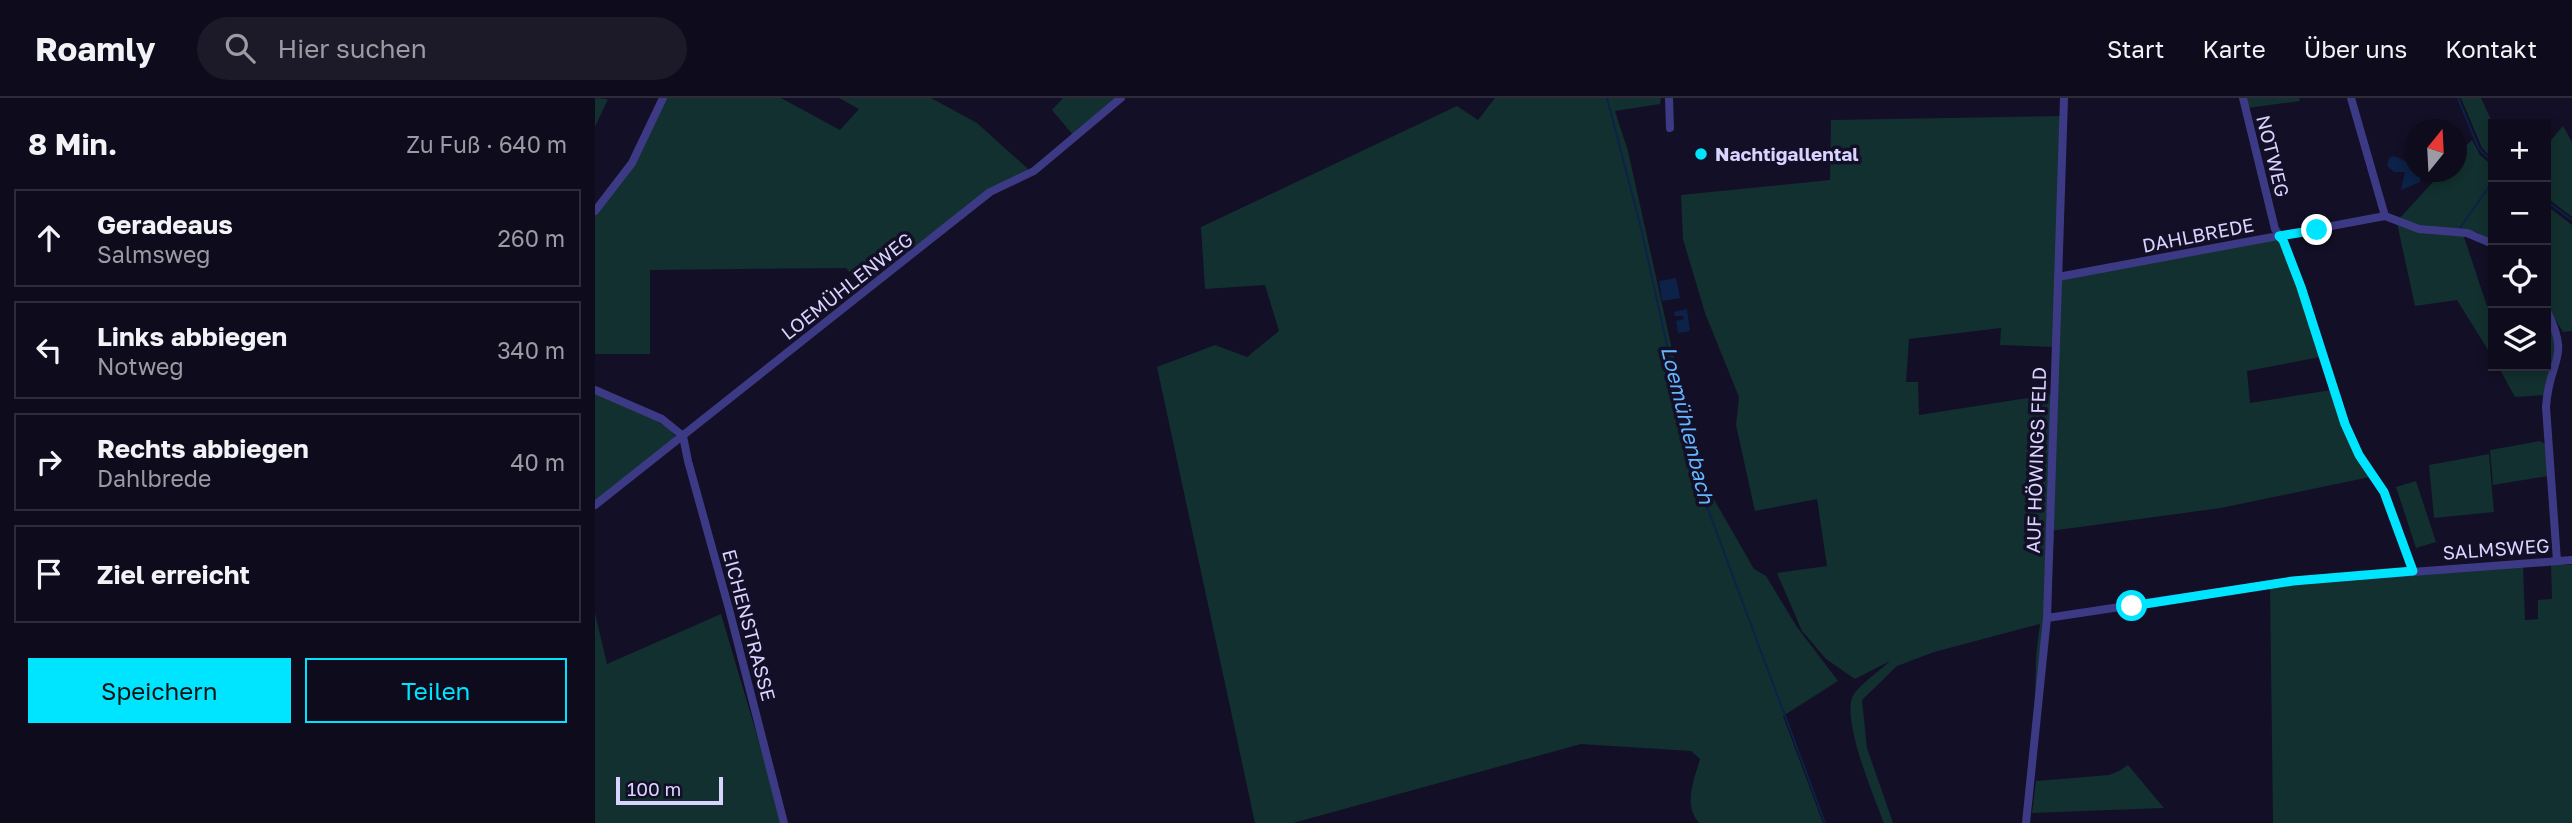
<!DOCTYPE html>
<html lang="de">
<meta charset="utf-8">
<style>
:root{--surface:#0e0b1c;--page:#1c1929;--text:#f1f3f6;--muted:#9b9ba3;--line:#2e2b3b;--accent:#00e5ff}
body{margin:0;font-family:"Golos Text",sans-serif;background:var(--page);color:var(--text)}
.controls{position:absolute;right:21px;top:21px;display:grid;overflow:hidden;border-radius:0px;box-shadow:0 4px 10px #0003}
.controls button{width:63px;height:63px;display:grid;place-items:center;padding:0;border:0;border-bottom:2px solid var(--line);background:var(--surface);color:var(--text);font:35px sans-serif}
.compass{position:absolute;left:1809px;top:21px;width:63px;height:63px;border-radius:50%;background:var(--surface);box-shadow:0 4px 10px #0003;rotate:18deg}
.scale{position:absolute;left:21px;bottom:18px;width:107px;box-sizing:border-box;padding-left:7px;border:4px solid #d9d4ff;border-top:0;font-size:19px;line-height:24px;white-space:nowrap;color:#d9d4ff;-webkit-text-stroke:5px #130f26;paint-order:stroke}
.stop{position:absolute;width:21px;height:21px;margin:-16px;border:5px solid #00e5ff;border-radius:50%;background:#fff}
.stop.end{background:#00e5ff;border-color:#fff;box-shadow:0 2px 7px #0008}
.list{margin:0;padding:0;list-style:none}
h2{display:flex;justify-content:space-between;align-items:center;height:91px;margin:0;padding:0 28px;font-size:30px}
h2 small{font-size:23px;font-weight:400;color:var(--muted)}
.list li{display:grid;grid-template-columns:46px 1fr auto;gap:21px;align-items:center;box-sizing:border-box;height:98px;margin:0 14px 14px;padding:0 14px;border:2px solid var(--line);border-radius:0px}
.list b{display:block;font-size:26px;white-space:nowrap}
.list p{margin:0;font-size:23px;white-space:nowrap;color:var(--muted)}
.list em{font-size:23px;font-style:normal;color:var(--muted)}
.actions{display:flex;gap:14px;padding:21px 28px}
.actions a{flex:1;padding:16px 0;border:2px solid var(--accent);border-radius:0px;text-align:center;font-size:24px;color:var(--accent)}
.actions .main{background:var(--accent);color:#111}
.icon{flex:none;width:38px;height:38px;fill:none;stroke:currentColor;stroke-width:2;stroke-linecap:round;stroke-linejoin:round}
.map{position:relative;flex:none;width:1977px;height:725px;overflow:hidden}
header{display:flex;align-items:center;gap:42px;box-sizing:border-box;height:98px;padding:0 35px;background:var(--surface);border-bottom:2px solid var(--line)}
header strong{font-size:33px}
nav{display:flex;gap:38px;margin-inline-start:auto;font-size:24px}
.search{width:490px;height:63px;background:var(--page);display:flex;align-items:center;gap:18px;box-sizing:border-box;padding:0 24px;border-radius:38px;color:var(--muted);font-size:26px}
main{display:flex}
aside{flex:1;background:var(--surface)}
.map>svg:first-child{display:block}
.green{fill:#12302f;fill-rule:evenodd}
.water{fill:#0c2248}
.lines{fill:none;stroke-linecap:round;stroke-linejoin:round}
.stream{stroke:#0c2248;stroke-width:2}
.street{stroke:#3d3a85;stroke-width:8}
.route{stroke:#00e5ff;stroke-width:9}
.poi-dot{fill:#00e5ff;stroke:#130f26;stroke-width:2.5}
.labels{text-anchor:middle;stroke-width:7;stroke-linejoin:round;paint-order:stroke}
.poi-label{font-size:19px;font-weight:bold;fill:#d9d4ff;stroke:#130f26;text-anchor:start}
.street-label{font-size:19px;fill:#d9d4ff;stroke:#130f26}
.water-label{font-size:21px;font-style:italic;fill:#62b6ff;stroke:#130f26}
</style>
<header>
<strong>Roamly</strong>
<div class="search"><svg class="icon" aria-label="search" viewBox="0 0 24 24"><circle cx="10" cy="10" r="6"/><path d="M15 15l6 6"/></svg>Hier suchen</div>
<nav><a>Start</a><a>Karte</a><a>Über uns</a><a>Kontakt</a></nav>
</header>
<main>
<aside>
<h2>8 Min.<small>Zu Fuß · 640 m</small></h2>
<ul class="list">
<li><svg class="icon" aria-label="ahead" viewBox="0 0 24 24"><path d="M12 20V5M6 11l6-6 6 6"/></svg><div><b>Geradeaus</b><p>Salmsweg</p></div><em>260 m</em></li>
<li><svg class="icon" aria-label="left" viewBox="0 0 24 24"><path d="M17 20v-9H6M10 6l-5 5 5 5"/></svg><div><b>Links abbiegen</b><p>Notweg</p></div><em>340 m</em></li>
<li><svg class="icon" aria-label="right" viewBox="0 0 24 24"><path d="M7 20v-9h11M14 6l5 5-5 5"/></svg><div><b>Rechts abbiegen</b><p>Dahlbrede</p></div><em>40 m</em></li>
<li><svg class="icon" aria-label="arrive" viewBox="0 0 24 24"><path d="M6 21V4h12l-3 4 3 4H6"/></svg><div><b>Ziel erreicht</b></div></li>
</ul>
<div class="actions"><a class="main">Speichern</a><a>Teilen</a></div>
</aside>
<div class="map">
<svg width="1977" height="725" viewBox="0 0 1977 725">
<rect width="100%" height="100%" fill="#130f26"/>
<path class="green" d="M0 0 13 1 0 29Z
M68 0H186L245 32 264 11 244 0H336L382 25 432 70 433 76 379 104 267 188 251 170 55 172V256H0V113L25 79Z
M468 0H523L478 37 457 12Z
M900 0H1066L1065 6 1020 13 1033 53 1105 377 1159 471 1171 478 1202 529 1243 583 1188 618 1228 725H1104C1088 707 1099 682 1105 661L1096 653 986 646 698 725H660L562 269 620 247 652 259 684 233 670 187 610 191 606 129 862 8 883 22Z
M1650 0H1704L1705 3 1653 10Z
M1866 0H1886L1898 26V61L1887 50Z
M1469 18 1463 179 1683 140 1687 143 1725 259 1652 273 1655 305 1736 292 1775 379 1626 410 1455 433 1459 436 1452 520 1440 605 1441 558 1445 526 1339 554 1302 568 1267 602 1272 650 1298 725H1289C1280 701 1244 617 1259 596 1268 584 1284 573 1295 563L1260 581 1231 561 1207 533 1182 475 1232 468 1222 401 1160 413 1141 327 1144 299 1110 215 1088 141 1086 97 1235 82 1236 22ZM1406 230 1405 247 1460 249 1458 296 1324 317 1323 284H1311L1314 241Z
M1968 28 1977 44V119L1951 99V48Z
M1877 42 1885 57 1898 68V83L1868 124 1898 84V144L1882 134 1828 129 1804 121 1847 74H1862V57Z
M1951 107 1977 127V233L1968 234 1951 207Z
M1802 125 1868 136 1892 208H1898V260L1862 202 1820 208Z
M1951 214 1964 234 1951 297 1920 299 1903 268H1951Z
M0 296C17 301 76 324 81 340L0 403Z
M1945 343 1951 347 1953 378 1898 387 1895 352Z
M1894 356 1899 414 1839 420 1834 367Z
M1821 383 1841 444 1821 450 1801 389Z
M1956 467H1977V725H1678L1675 489 1928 468 1930 522 1943 521V502L1957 501Z
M0 515 12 566 126 516 188 725H0Z
M1533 667 1569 710 1437 715 1441 683 1514 677 1524 673Z"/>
<path class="water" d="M1799 58 1819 67 1820 74H1826L1825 84 1806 92 1810 74H1799L1792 68 1794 60Z
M1081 180 1085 200 1067 203 1064 183Z
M1092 211 1095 233 1083 235 1081 223 1089 221 1088 218H1080L1079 214Z"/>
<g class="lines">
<path class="stream" d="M1012 0 1046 130 1101 379 1230 725
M1863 0 1884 51 1898 64
M1951 103 1977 122
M1865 130 1898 83"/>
<path class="street" d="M1074 0 1075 30
M1648 0 1680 131 1688 142 1706 189 1750 326 1764 357 1789 394 1818 473
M0 113 37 65 68 0
M1790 118 1824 131 1872 135 1898 146
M1463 179 1790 118 1756 0
M1951 211C1977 263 1954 259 1951 309L1962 463
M0 292 67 321 88 338 93 363 134 511 189 725
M0 407 347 132 395 94 439 73 526 0
M1452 520 1697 483 1977 462
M1431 725 1452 520 1469 0"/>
</g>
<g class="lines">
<path class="route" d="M1537 508 1698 483 1818 473 1789 394 1764 357 1750 326 1706 189 1688 142 1684 138 1722 132"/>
</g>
<circle class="poi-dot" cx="1106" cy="56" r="7"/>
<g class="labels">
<g class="poi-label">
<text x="1120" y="63">Nachtigallental</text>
</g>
<g class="street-label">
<text transform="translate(1678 58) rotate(76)" y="7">NOTWEG</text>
<text transform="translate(1603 137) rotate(-11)" y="7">DAHLBREDE</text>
<text transform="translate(252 188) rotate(-38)" y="7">LOEMÜHLENWEG</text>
<text transform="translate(1441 362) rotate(-88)" y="7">AUF HÖWINGS FELD</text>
<text transform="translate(1901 451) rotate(-4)" y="7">SALMSWEG</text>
<text transform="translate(154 527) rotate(75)" y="7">EICHENSTRASSE</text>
</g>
<g class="water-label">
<text transform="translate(1092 327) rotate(76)" y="7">Loemühlenbach</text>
</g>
</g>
</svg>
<div class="controls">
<button>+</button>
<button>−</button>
<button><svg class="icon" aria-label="locate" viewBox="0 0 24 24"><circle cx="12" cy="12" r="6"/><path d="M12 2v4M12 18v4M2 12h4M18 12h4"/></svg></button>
<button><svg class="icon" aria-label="layers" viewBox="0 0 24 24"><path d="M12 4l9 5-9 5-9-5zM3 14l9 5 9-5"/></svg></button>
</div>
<svg class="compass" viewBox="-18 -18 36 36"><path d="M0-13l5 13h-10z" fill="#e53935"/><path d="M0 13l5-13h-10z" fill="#9b9ba3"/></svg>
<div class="scale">100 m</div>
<div class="stop" style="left:1537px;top:508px"></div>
<div class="stop end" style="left:1722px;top:132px"></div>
</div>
</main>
